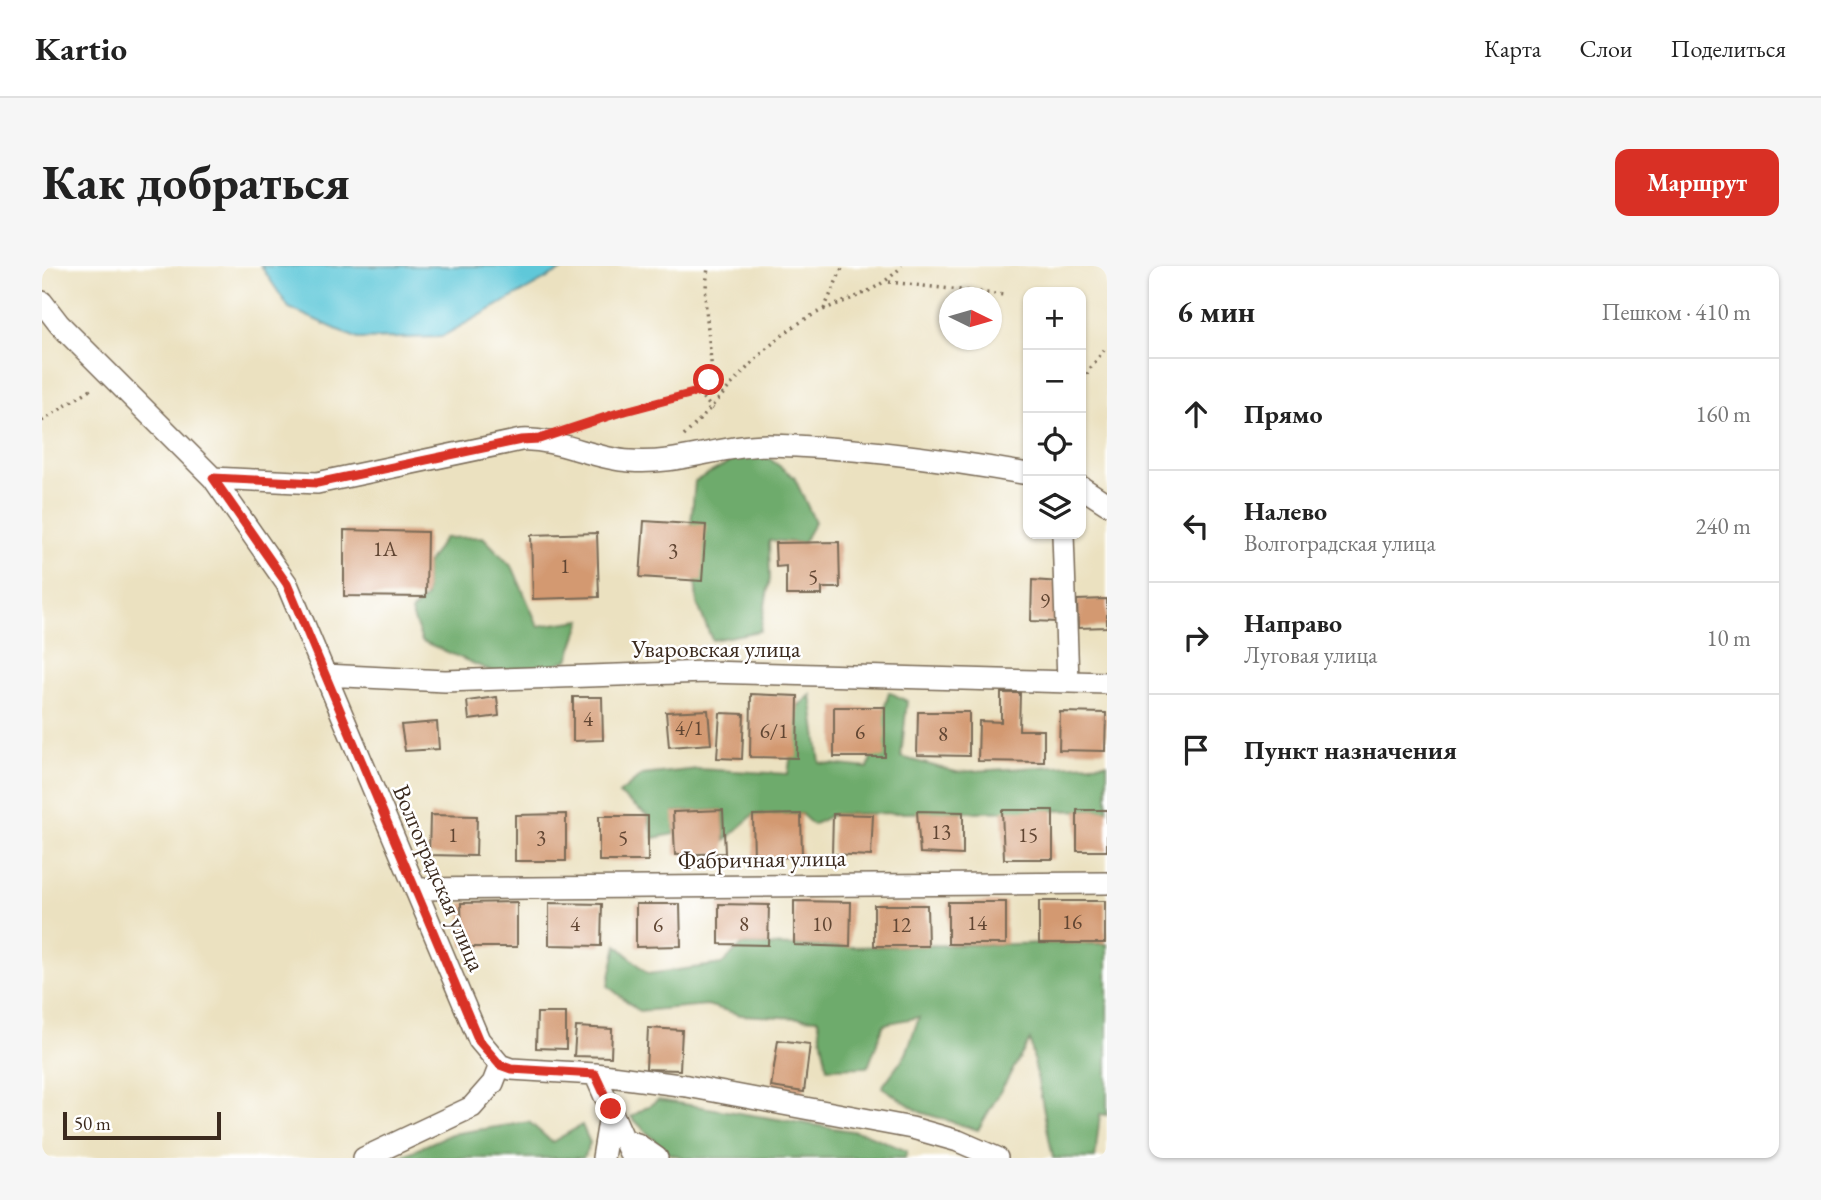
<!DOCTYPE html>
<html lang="ru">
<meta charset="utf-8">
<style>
:root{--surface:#fff;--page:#f6f6f6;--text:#222;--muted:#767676;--line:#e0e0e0;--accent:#d93025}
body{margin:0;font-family:"EB Garamond",serif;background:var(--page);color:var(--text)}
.controls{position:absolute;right:21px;top:21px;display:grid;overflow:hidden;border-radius:14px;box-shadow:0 2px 5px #0004}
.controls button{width:63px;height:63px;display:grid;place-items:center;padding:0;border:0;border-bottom:2px solid var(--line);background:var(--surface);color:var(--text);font:35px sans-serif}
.compass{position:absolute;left:897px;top:21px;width:63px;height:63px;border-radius:50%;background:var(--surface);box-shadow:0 2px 5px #0004;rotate:95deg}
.scale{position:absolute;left:21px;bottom:18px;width:158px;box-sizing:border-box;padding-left:7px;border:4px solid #3b2a1e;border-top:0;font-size:19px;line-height:24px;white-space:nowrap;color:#3b2a1e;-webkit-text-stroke:5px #fff;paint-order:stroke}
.stop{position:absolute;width:21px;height:21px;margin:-16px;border:5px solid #d93025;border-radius:50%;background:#fff}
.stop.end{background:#d93025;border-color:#fff;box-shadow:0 2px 7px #0008}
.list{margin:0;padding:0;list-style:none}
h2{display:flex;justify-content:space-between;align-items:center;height:91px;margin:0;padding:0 28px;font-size:30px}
h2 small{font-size:23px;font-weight:400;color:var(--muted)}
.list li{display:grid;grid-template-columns:46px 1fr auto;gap:21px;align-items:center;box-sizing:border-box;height:112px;padding:0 28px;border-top:2px solid var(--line)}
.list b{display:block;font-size:26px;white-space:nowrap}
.list p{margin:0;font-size:23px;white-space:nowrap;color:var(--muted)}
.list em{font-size:23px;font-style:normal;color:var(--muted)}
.icon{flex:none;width:38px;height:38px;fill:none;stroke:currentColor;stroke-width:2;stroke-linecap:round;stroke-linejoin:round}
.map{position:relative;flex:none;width:1065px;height:892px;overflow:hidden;border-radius:14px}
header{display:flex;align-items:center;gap:42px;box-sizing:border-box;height:98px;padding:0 35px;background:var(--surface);border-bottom:2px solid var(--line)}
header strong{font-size:33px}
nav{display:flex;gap:38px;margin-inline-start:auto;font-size:24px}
.intro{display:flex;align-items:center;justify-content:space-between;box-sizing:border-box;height:168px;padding:0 42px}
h1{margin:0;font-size:49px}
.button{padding:18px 32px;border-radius:14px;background:var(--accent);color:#fff;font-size:24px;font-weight:700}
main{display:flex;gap:42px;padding:0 42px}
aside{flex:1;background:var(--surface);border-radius:14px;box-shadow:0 2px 5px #0004}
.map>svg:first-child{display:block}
.forest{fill:#6eab6c;stroke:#546a45;stroke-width:2}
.water{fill:#5ec8d9;stroke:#4c797c;stroke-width:2}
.building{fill:#d39971}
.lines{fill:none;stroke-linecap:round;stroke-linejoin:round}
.minor-casing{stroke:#796a57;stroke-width:24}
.path{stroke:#796a57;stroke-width:3.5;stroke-dasharray:2 5;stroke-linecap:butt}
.minor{stroke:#fff;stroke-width:21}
.route{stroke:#d93025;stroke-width:9}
.labels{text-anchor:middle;stroke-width:5;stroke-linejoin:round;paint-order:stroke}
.number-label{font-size:21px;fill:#614633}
.street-label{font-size:24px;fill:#3b2a1e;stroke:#fff}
</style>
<header>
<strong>Kartio</strong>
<nav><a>Карта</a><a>Слои</a><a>Поделиться</a></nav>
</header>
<div class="intro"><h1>Как добраться</h1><a class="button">Маршрут</a></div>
<main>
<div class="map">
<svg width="1065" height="892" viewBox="0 0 1065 892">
<rect width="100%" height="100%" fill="#fff"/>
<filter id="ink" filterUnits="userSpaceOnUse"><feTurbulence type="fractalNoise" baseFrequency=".0143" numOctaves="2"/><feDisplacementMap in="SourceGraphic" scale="14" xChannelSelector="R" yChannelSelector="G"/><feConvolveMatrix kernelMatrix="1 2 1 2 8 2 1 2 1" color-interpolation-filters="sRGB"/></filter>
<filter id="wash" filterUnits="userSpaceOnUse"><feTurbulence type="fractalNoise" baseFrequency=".00686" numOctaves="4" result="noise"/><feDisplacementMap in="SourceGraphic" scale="28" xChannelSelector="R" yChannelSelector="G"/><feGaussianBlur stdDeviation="1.57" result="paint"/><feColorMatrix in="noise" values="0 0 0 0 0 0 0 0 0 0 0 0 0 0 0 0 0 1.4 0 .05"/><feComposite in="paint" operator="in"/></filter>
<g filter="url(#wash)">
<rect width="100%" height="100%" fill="#ebe1c0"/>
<path class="forest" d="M713 182 752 211 773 256 761 277 727 274 728 313 718 365 670 374 655 337 649 258 653 215Z
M441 271 471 302 496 360 540 354 526 394 467 413 380 375 369 346 384 331V300L402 272Z
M847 426 865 435 859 491 914 506 1065 497V544L791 548 771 559 759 548 711 549 683 575 681 544 632 546V568L612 572 606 550 577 528 600 509 656 503 746 508 756 440 769 429 778 497 826 502Z
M1022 677 1065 678V849L1058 848 1053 892H1011L988 774 936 864 878 846 840 821 864 788 877 751 842 758 826 801 785 802 776 753 699 749 665 739 597 745 566 720 575 679 606 708 680 698 700 679 808 681Z
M616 834 822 867 865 885 863 892H644L626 887 589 851Z
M487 856 510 876 540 859 548 877 541 892H355L409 868Z"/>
<path class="water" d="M219 0H527L399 71 316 73 247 42Z"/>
<g id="blocks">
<path class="building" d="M602 255 664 259 660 315 598 311Z
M302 264 385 266 384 331 302 330Z
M555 267 557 331 491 333 489 269Z
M797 276 798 322H780V329H744V300L734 301 733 277Z
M990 314 1018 316 1016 356 989 355Z
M1065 333V361L1036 362 1035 334Z
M959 427H978L977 464H1002V496L936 495 937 455 959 456Z
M709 428 756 430 755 492 708 491Z
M455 431 457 450 427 454 425 435Z
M531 431H560L561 474 531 475Z
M792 441H843V491H792Z
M666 444 669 478 627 481 624 446Z
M876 446H927V490L875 489Z
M1018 446 1064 447 1063 485 1017 484Z
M678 447 702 448 700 493 675 492Z
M395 456 397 483 363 485 359 459Z
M681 544 683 587 633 589 631 546Z
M960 544H1011V593H962Z
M1035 544H1065V585H1035Z
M875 545 921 546V589L878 587Z
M524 548V595H473V549Z
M759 548 760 591 712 592 711 549Z
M791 548 831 549 829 590 790 588Z
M388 549 435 550 434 590 387 589Z
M557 550H606V595H557Z
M752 635 809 636 808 681 752 679Z
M997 635H1063V677H997Z
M475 636V681H420L419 637Z
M906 636H964V678H906Z
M507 637 560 638 559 680 507 679Z
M594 638H638L639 680 594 681Z
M677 638 727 639 726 679 677 678Z
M832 639H885L886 680H832Z
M495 747H524V783L494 782Z
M534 761 570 763 569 791 532 790Z
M606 762 640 764 638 804 604 803Z
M736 774 768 778 762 826 729 821Z"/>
</g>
</g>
<g filter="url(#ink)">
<use href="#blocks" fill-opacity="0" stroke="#796a57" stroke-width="2"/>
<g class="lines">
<g class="minor-casing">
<path id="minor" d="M0 36 17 58 171 212 245 318 437 774 458 799 469 803 553 808 645 820 870 862 916 875 955 892
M171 212 275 217 479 174C516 172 551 193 588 195 635 199 680 179 726 179 813 181 901 193 986 208
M1039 221 1065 238
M1021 268 1026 416
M283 409 403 415 664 406 1065 417
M375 623 1065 617
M553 808 590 892
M582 874 595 878 615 892
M322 892 430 841 451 817 458 799
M561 892 569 843"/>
</g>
<path class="path" d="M847 16 962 29
M782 43 801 0
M1039 121 1047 104 1065 80
M655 126 664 120 670 106 663 32 666 0
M0 155 52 121
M535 161 655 126 671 143
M1039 162V197
M642 170C678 134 711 89 753 60 790 33 826 36 860 0"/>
<use href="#minor" class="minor"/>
</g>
</g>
<g class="lines" filter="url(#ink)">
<path class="route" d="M569 843 553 808 469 803 458 799 437 775 245 318 171 212 275 217 479 174 497 173 576 147 655 126 667 114"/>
</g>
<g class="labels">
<g class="number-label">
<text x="343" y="290">1А</text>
<text x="631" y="292">3</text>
<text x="523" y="307">1</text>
<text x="771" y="318">5</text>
<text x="1003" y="342">9</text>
<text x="546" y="460">4</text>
<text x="647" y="469">4/1</text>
<text x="732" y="472">6/1</text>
<text x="818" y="473">6</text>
<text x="901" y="475">8</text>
<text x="899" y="573">13</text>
<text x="411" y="576">1</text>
<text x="986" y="576">15</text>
<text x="499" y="579">3</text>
<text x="581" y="579">5</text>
<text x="1030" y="663">16</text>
<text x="935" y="664">14</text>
<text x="533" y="665">4</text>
<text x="702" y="665">8</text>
<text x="780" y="665">10</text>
<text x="616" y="666">6</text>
<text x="859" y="666">12</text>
</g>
<g class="street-label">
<text x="674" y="391">Уваровская улица</text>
<text transform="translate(720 593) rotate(-1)" y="8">Фабричная улица</text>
<text transform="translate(397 612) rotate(67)" y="8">Волгоградская улица</text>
</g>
</g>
</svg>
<div class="controls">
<button>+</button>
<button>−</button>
<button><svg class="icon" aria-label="locate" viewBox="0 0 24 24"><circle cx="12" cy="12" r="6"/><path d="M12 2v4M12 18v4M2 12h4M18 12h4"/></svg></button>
<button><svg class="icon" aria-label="layers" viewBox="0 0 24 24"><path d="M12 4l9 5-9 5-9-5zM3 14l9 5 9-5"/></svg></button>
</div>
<svg class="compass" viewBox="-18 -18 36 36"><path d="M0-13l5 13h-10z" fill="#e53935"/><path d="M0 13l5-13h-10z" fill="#767676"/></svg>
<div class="scale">50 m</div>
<div class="stop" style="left:667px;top:114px"></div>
<div class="stop end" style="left:569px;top:843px"></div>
</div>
<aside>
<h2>6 мин<small>Пешком · 410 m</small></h2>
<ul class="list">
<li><svg class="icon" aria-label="ahead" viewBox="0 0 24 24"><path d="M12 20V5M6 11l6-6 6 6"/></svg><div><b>Прямо</b></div><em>160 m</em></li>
<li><svg class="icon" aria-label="left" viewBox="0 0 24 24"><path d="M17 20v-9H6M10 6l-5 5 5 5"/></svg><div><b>Налево</b><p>Волгоградская улица</p></div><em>240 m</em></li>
<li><svg class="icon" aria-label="right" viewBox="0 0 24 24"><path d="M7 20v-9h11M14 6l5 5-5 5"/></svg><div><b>Направо</b><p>Луговая улица</p></div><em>10 m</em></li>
<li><svg class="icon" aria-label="arrive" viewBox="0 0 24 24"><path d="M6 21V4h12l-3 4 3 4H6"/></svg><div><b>Пункт назначения</b></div></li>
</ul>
</aside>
</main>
